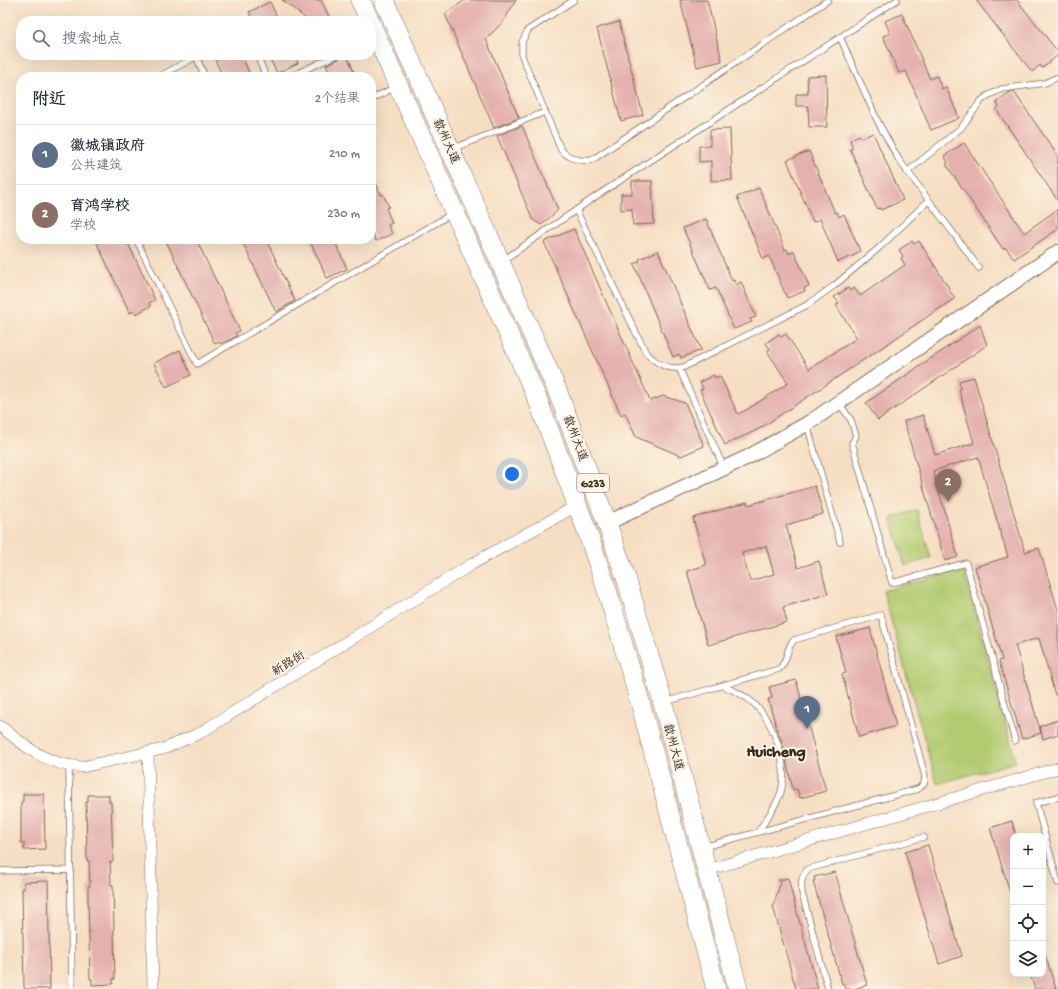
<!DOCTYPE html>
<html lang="zh">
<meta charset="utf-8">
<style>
:root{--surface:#fff;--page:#f6f6f7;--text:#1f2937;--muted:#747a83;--line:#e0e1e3;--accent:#ea580c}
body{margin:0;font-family:"Gochi Hand","LXGW WenKai TC",sans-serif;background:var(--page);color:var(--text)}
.controls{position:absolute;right:12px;bottom:12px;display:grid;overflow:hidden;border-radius:8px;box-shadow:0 4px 16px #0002}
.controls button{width:36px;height:36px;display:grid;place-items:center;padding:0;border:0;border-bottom:1px solid var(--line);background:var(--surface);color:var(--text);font:20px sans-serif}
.you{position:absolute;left:512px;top:474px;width:14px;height:14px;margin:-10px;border:3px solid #fff;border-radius:50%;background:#1a73e8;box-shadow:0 0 0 6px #1a73e833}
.badge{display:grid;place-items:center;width:26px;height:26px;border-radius:50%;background:var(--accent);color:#fff;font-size:13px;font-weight:700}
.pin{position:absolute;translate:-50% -33px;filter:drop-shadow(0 1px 2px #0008)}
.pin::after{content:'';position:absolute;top:21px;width:14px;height:12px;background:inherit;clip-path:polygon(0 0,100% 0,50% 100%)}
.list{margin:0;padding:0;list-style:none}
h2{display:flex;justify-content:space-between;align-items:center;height:52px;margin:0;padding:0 16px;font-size:17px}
h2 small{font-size:13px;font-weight:400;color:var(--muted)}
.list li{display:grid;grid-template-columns:26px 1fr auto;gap:12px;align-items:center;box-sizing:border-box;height:60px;padding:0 16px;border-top:1px solid var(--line)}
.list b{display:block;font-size:15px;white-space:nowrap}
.list p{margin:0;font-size:13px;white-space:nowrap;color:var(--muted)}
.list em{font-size:13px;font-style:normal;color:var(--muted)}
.icon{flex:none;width:22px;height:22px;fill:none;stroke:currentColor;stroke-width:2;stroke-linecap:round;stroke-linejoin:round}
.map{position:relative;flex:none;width:1058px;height:989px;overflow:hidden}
.search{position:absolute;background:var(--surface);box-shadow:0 4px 16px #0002;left:16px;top:16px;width:360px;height:44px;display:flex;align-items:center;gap:10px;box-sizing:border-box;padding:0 14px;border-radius:16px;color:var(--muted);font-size:15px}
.panel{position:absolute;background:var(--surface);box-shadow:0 4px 16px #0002;left:16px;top:72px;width:360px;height:172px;border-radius:16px}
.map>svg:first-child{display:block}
.green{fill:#b2cb70;stroke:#767a47}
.building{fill:#e5b1af;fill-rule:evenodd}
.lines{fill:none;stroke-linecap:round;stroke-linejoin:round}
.service-casing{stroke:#7c6958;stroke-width:7}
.minor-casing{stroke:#7c6958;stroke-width:12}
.tertiary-casing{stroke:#7c6958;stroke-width:16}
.trunk-casing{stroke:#7c6958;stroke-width:20}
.service{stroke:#fff;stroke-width:5.5}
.minor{stroke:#fff;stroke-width:11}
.tertiary{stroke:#fff;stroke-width:14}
.trunk{stroke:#fff;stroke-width:19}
.labels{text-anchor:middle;stroke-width:4;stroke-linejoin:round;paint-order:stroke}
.shield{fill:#fcf5e5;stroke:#75675a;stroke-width:1}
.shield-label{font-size:11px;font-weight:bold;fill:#3b2a1e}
.street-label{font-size:12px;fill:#3b2a1e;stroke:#fcf5e5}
.district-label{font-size:16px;font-weight:bold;fill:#3b2a1e;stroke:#fcf5e5}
</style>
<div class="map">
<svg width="1058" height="989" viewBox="0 0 1058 989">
<rect width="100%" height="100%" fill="#fcf5e5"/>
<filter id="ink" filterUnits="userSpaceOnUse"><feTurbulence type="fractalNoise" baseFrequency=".025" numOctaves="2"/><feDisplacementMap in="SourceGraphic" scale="8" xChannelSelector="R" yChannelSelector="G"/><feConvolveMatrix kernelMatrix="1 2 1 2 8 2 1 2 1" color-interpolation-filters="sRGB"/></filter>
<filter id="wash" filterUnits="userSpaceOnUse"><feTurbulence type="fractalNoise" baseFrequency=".012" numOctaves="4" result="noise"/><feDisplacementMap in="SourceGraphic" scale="16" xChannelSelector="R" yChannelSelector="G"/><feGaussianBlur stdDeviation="0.9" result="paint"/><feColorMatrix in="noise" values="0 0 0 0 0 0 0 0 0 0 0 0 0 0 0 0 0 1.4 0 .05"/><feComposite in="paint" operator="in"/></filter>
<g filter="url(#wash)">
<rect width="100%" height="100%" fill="#f6dec3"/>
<path class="green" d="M917 510 931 558 905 566 891 518Z
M963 569 1016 762 937 784 883 591Z"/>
<g id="blocks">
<path class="building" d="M282 0H321L331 21H309Z
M465 0H516L503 22 486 39 519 118 494 128 445 14Z
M680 0H707L722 61 697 67Z
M976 0H1017L1058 52V55L1042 68 1040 65 1032 72Z
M270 2 279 21H253L249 12Z
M902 14 930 79 937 76 942 89 946 87 959 118 931 130 906 71 899 73 883 36 890 33 885 21Z
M619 22 643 115 621 121 597 28Z
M213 55H241L251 77H223Z
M268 55H295L298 63 277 73Z
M341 55H347L356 77H331L326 65 339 59Z
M826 75 827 127H809L808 106H796V94H808L807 76Z
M1010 92H1014L1058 156V201L996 109 999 107 996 102Z
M522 126 558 210 541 225 533 220 497 136Z
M730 129 732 180 711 181V161L699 162V146H710V130Z
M873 133 903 200 881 210 880 208 877 209 850 149 853 148 850 140 859 135 861 138Z
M964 143 1024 233 1058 209V229L1014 259 1006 248 1003 249 946 164 948 162 944 156Z
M809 151 835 213 837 212 839 217 844 214 860 251 855 254V255L838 262 820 219 813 222 787 160Z
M371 171 381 195 383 194 389 207 386 208 392 223 388 225 392 234 376 241 371 229Z
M632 181H652L654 224 633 225 632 209 621 210V194H632Z
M759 188 785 250 787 249 789 254 794 251 809 286 804 288 805 291 787 298 769 256 763 259 737 197Z
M706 219 732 281 734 280 736 285 741 282 756 317 750 319 752 322 734 329 716 288 710 290 683 228Z
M574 229 650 401 663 396 685 403 704 446 681 456 636 437 625 413 621 415 544 242Z
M95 239H126L155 300 149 303 151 306 136 314 134 311 130 313Z
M165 239H196L240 331 235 333 237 336 221 344 220 342 215 344Z
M241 239H266L295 301 276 312Z
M309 239H334L347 269 327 278Z
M912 241 914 244 919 241 949 288 948 289 955 298 868 357 759 429 725 445 700 390 703 389 700 382 714 375 715 378 720 376 738 414 748 409 788 383 767 351 770 349 766 343 779 334 781 337 786 334 809 369 857 338 836 305 839 303 834 297 848 288 850 291 854 288 860 296 905 265 901 258 903 256 899 250Z
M658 251 701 350 681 358 679 354 673 357 634 264 640 261 639 259Z
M980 325 987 345 878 420 866 403Z
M180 350 191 375 166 387 154 363Z
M974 377 1025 552 1039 548 1058 610V695H1055L1039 638 1015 645 1041 733 1022 739 999 661 1002 660 975 567 1008 557 978 457 933 471 958 557 945 561 904 421 923 415 935 455 974 443 959 390 961 389 959 381Z
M815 486 823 514 786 525 798 568 819 561 828 594 783 607 787 622 708 645 687 571 706 565 693 518 747 502 748 505ZM766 546 774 574 750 581 742 553Z
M870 628 896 726 859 737 842 674 846 673 836 637Z
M796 680 826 791 800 798 797 789 793 790 782 742 777 729 768 699 772 698 769 687Z
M1058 720V734L1043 739 1040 726Z
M23 794H44L45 849 24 850V843H21V802L23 801Z
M88 795H109V802H111L113 862H110L111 885H113L115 979H113V984L92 985V979H90L88 899V886H90L89 861H87L86 802H88Z
M1012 821 1016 836H1013V894L1011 895 990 828Z
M928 845 962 956 939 964 905 852Z
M835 872 867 985 854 989H846L844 984H842L813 881H815L814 877Z
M788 878 795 905 818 989H796L773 906 780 885 779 880Z
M48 881 50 989H26L24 988 22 889H24V882Z
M1043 955H1045L1056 989H1035L1030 974H1043Z"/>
</g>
</g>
<g filter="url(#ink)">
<use href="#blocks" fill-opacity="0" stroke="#7c6958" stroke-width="1"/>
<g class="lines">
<g class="service-casing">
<path id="service" d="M574 0 528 30 522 42V56L561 150C570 159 580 162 592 160L828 0
M840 37 878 122 899 160 979 268
M257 55 266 77
M196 56 205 77
M158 77 199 55
M289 77 337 55
M371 99 396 87
M452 149 545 112
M907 172 961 128 981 101 987 96 1002 89 1045 83 1058 77
M576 210 645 351C656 364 668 371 684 367L807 305 835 285 880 247 928 201
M136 239 197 364 453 213
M502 261 595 197 897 0
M679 368 724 468
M839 403 851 420 856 436 852 443 892 583 966 563 1015 741
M807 424 840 542
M723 686C733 690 743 694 752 702 774 721 789 764 781 792 776 807 766 819 758 832
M665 702 779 669C789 660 785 649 794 640L881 615 925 776 924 784 918 789 703 847
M69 766 72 989
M1058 797 1036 803 1058 883
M0 871 71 870
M828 989 802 893C801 883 801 876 808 869L924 837"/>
</g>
<g class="minor-casing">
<path id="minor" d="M0 726C28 748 44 764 82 767L163 749 200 733 472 564 578 505
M148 752 153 989
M707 870 1058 768"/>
</g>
<g class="tertiary-casing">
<path id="tertiary" d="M607 523 748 457 810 422 1058 252"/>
</g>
<g class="trunk-casing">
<path id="trunk" d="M360 0 370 21
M384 0 557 390 607 523 627 581 661 696 738 989
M371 24 537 398 587 531 606 587 640 702 716 989"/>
</g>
<use href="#service" class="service"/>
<use href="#minor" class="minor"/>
<use href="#tertiary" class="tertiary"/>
<use href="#trunk" class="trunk"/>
</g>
</g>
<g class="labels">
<rect class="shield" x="577" y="474" width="32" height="18" rx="3"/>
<g class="shield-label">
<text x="593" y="487">G233</text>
</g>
<g class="street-label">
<text transform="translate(447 141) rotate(66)" y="4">歙州大道</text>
<text transform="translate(576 438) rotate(69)" y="4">歙州大道</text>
<text transform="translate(288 663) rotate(-32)" y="4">新路街</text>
<text transform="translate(674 747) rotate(75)" y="4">歙州大道</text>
</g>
<g class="district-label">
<text x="776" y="756">Huicheng</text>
</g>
</g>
</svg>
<div class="controls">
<button>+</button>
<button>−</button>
<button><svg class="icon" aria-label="locate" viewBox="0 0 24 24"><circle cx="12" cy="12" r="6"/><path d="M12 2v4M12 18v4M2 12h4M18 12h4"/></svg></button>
<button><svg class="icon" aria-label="layers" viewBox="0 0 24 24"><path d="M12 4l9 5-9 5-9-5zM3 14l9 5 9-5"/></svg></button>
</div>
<div class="you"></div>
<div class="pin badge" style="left:807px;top:729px;background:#5c6f8a">1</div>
<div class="pin badge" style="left:948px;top:502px;background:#8d6e63">2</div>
<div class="search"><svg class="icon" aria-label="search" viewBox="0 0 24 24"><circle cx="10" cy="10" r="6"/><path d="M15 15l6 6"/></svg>搜索地点</div>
<section class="panel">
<h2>附近<small>2个结果</small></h2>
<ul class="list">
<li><span class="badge" style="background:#5c6f8a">1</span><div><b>徽城镇政府</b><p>公共建筑</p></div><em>210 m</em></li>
<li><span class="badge" style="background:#8d6e63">2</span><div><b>育鸿学校</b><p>学校</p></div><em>230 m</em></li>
</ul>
</section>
</div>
